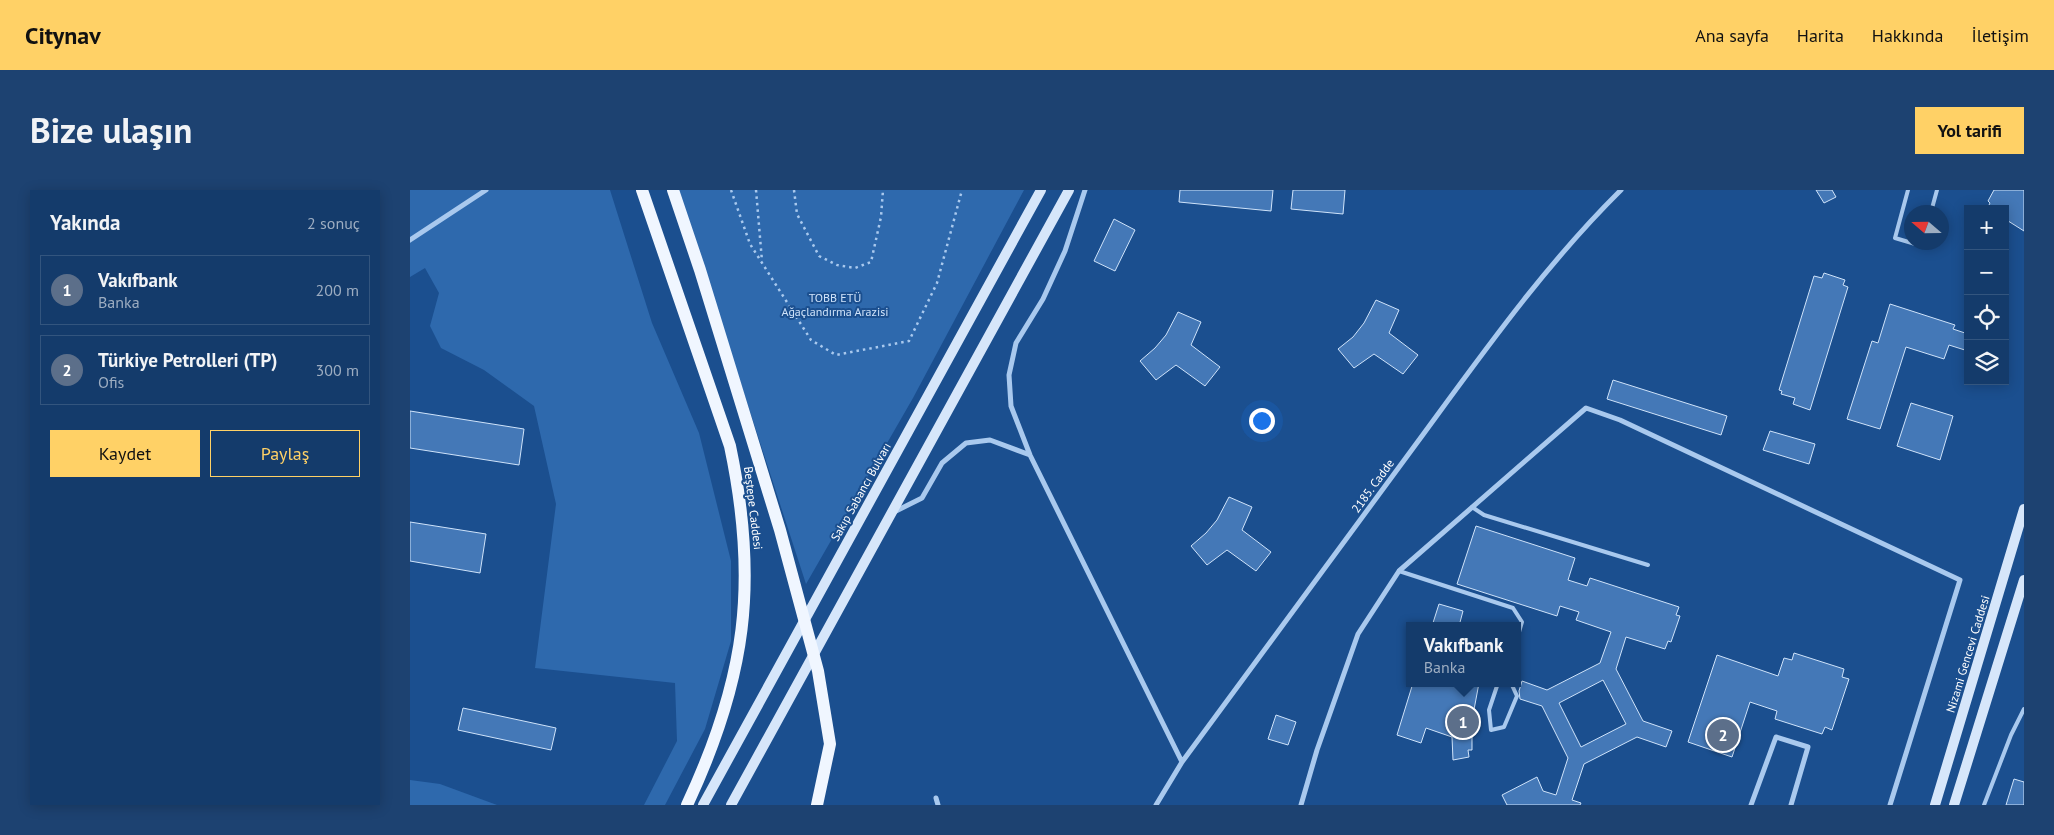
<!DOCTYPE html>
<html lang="tr">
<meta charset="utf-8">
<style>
:root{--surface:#143b6b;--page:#1d4271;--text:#f1f3f6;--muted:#9dadc1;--line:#33557e;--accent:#ffd166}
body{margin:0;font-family:"PT Sans",sans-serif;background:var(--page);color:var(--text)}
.controls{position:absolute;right:15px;top:15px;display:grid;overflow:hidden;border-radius:0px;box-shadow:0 2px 12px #0003}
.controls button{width:45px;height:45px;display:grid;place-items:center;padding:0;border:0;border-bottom:1px solid var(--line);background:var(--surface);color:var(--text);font:25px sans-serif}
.compass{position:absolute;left:1494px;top:15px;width:45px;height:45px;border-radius:50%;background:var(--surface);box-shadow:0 2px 12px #0003;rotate:290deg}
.you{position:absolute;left:851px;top:230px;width:18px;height:18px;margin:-12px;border:4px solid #fff;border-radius:50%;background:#1a73e8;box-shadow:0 0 0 8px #1a73e833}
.badge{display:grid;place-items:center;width:32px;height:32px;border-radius:50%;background:var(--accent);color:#fff;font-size:16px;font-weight:700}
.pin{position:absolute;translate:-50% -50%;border:2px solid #fff;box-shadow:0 1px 5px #0006}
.popup{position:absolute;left:996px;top:432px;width:115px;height:65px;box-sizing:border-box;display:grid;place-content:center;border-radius:0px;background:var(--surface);filter:drop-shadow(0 1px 4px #0005);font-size:16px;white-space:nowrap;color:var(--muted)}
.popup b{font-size:19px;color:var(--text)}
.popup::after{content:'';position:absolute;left:50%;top:100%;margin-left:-10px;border:10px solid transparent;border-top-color:var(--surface)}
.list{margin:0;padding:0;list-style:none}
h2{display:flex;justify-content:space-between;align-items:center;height:65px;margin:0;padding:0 20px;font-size:21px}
h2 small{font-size:16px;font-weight:400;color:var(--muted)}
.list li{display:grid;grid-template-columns:32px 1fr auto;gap:15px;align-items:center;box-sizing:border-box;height:70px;margin:0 10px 10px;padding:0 10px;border:1px solid var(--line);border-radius:0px}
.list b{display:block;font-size:19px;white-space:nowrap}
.list p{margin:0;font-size:16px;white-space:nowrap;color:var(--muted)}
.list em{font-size:16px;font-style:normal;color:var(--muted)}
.actions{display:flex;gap:10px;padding:15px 20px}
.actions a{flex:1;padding:11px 0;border:1px solid var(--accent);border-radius:0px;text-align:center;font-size:18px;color:var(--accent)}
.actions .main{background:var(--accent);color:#111}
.icon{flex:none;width:28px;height:28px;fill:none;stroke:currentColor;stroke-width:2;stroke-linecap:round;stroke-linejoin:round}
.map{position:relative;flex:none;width:1614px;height:615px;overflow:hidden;border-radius:0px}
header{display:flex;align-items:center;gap:30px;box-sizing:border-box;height:70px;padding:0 25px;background:var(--accent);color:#111}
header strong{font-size:24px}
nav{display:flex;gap:28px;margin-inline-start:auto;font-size:18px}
.intro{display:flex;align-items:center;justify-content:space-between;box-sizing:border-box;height:120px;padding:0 30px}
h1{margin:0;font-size:35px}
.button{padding:12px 22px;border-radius:0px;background:var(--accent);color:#111;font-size:18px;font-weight:700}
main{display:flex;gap:30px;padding:0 30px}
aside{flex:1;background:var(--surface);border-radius:0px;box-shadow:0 2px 12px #0003}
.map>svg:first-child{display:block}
.green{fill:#2e69ad}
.building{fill:#4478b7;stroke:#cfe3fa;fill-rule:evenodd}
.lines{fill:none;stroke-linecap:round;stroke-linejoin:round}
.path{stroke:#a9c9ee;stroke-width:2.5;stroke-dasharray:2.5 4;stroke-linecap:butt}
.lane{stroke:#a9c9ee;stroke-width:4}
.street{stroke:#a9c9ee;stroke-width:5}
.secondary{stroke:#d6e6fa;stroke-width:10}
.primary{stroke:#f0f6ff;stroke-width:12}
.labels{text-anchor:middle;stroke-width:4;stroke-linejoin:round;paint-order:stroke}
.park-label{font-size:12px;fill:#cfe3fa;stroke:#1b4f8f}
.street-label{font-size:12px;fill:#fff;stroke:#1b4f8f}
</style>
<header>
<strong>Citynav</strong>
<nav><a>Ana sayfa</a><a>Harita</a><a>Hakkında</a><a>İletişim</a></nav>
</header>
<div class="intro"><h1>Bize ulaşın</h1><a class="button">Yol tarifi</a></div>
<main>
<aside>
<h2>Yakında<small>2 sonuç</small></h2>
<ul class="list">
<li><span class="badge" style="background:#5c6f8a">1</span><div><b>Vakıfbank</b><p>Banka</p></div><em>200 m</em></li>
<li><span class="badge" style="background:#5c6f8a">2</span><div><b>Türkiye Petrolleri (TP)</b><p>Ofis</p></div><em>300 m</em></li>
</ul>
<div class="actions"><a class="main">Kaydet</a><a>Paylaş</a></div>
</aside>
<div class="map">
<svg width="1614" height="615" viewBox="0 0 1614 615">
<rect width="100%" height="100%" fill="#1b4f8f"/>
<path class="green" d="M0 0H200L242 133 289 243 321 371V451L295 539 255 615H234L267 551 265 493 125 478 146 314 124 216 74 180 31 158 20 136 29 103 15 78 0 87Z
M268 0H614L503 208 396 394Z
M0 590 30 594 87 615H0Z"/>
<path class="building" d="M770 0H863L861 21 769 12Z
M883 0H935L933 24 881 19Z
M1406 0H1422L1426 7 1414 13Z
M1584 0H1614V41L1595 29V19H1577L1580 13 1578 11Z
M704 29 725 40 705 81 684 71Z
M1414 83 1435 90 1433 95 1438 97 1400 220 1383 214 1385 208 1371 204 1372 201 1369 200 1404 86 1412 88Z
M966 110 989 120 979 143 1008 165 993 184 964 164 944 178 928 159 943 147 954 133Z
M1480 114 1545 135 1543 139 1558 144V161L1539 155 1534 169 1496 157 1470 239 1437 229 1462 151 1468 153Z
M768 122 791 132 781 155 810 177 795 196 766 175 746 190 730 171 745 158 756 145Z
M1203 190 1317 226 1311 245 1197 209Z
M1501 213 1543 226 1530 270 1487 256Z
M0 221 114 239 109 275 0 258Z
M1360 241 1405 254 1399 274 1353 260Z
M819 307 842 317 832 340 861 362 846 381 817 360 797 375 781 356 796 343 807 330Z
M0 332 76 344 70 383 0 371Z
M1066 336 1165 368 1158 390 1177 396 1180 388 1269 417 1266 425 1270 426 1261 452 1258 451 1255 459 1216 447 1206 479 1233 531 1262 541 1256 557 1227 547 1174 574 1162 610 1171 613 1170 615H1097L1092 605 1127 587 1133 601 1146 605 1158 568 1132 516 1110 509 1109 501 1112 491 1137 500 1190 473 1201 442 1166 430 1169 422 1150 416 1147 426 1047 394ZM1193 490 1216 534 1171 557 1149 513Z
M1029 414 1053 421 1049 436H1022Z
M1384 463 1434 479 1432 487 1439 489 1422 540 1415 537 1412 544 1365 529 1367 521 1340 512 1322 567 1278 552 1307 465 1368 486 1374 468 1382 470Z
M1003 493H1069L1063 525 1067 527 1062 541V560H1058L1059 567 1043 570 1042 547 1016 538 1011 553 987 545Z
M53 518 146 538 141 560 48 540Z
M866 525 886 532 878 555 858 549Z
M1604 589 1614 592V615H1596Z"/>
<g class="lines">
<path class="path" d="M321 0 340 54 401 150 426 165 499 151 527 93 552 0
M346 0 352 71
M384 0 387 24 409 66 427 75 445 78 461 72 471 27 473 0"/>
<path class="lane" d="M1498 0 1485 48 1512 56 1513 52
M1521 22 1527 0
M1062 317 1074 325 1238 375
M989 381 1103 418 1112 432 1107 449
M1088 493 1079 520 1081 540 1094 537 1107 506 1101 493
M1574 615 1601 545 1614 519"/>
<path class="street" d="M675 0 655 61 633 109 606 153 599 185 601 216 620 265 772 572
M0 50 76 0
M484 322 512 308 532 273 556 253 580 250 620 265
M526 608 528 615
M746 615 772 572C851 465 930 357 1009 250 1072 164 1135 75 1211 0
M891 615 907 560 948 444 989 381 1176 218 1210 230 1550 390 1480 615
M1341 615 1366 547 1398 557 1381 615"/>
<path class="secondary" d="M293 615 631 0
M321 615 659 0
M1525 615 1614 319
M1544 615 1614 390"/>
<path class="primary" d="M232 0 320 256C349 393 336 489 277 615
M263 0 290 80 370 340 408 481 420 554 407 615"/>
</g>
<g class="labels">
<g class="park-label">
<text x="425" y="112">TOBB ETÜ<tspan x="425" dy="14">Ağaçlandırma Arazisi</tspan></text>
</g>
<g class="street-label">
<text transform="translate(963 296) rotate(-54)" y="4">2185. Cadde</text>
<text transform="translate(451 302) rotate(-61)" y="4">Sakıp Sabancı Bulvarı</text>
<text transform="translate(343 318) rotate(83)" y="4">Beştepe Caddesi</text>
<text transform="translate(1558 464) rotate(-73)" y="4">Nizami Gencevi Caddesi</text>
</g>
</g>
</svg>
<div class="controls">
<button>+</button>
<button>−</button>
<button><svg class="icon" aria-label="locate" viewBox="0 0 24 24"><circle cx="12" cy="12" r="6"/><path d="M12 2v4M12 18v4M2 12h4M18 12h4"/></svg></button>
<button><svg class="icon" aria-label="layers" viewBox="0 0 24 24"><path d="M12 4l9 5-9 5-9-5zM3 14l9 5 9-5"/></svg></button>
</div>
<svg class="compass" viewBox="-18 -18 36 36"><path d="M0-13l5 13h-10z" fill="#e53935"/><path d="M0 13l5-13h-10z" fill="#9dadc1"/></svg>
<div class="you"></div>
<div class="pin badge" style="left:1053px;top:532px;background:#5c6f8a">1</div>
<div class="popup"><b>Vakıfbank</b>Banka</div>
<div class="pin badge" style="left:1313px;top:545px;background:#5c6f8a">2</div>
</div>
</main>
